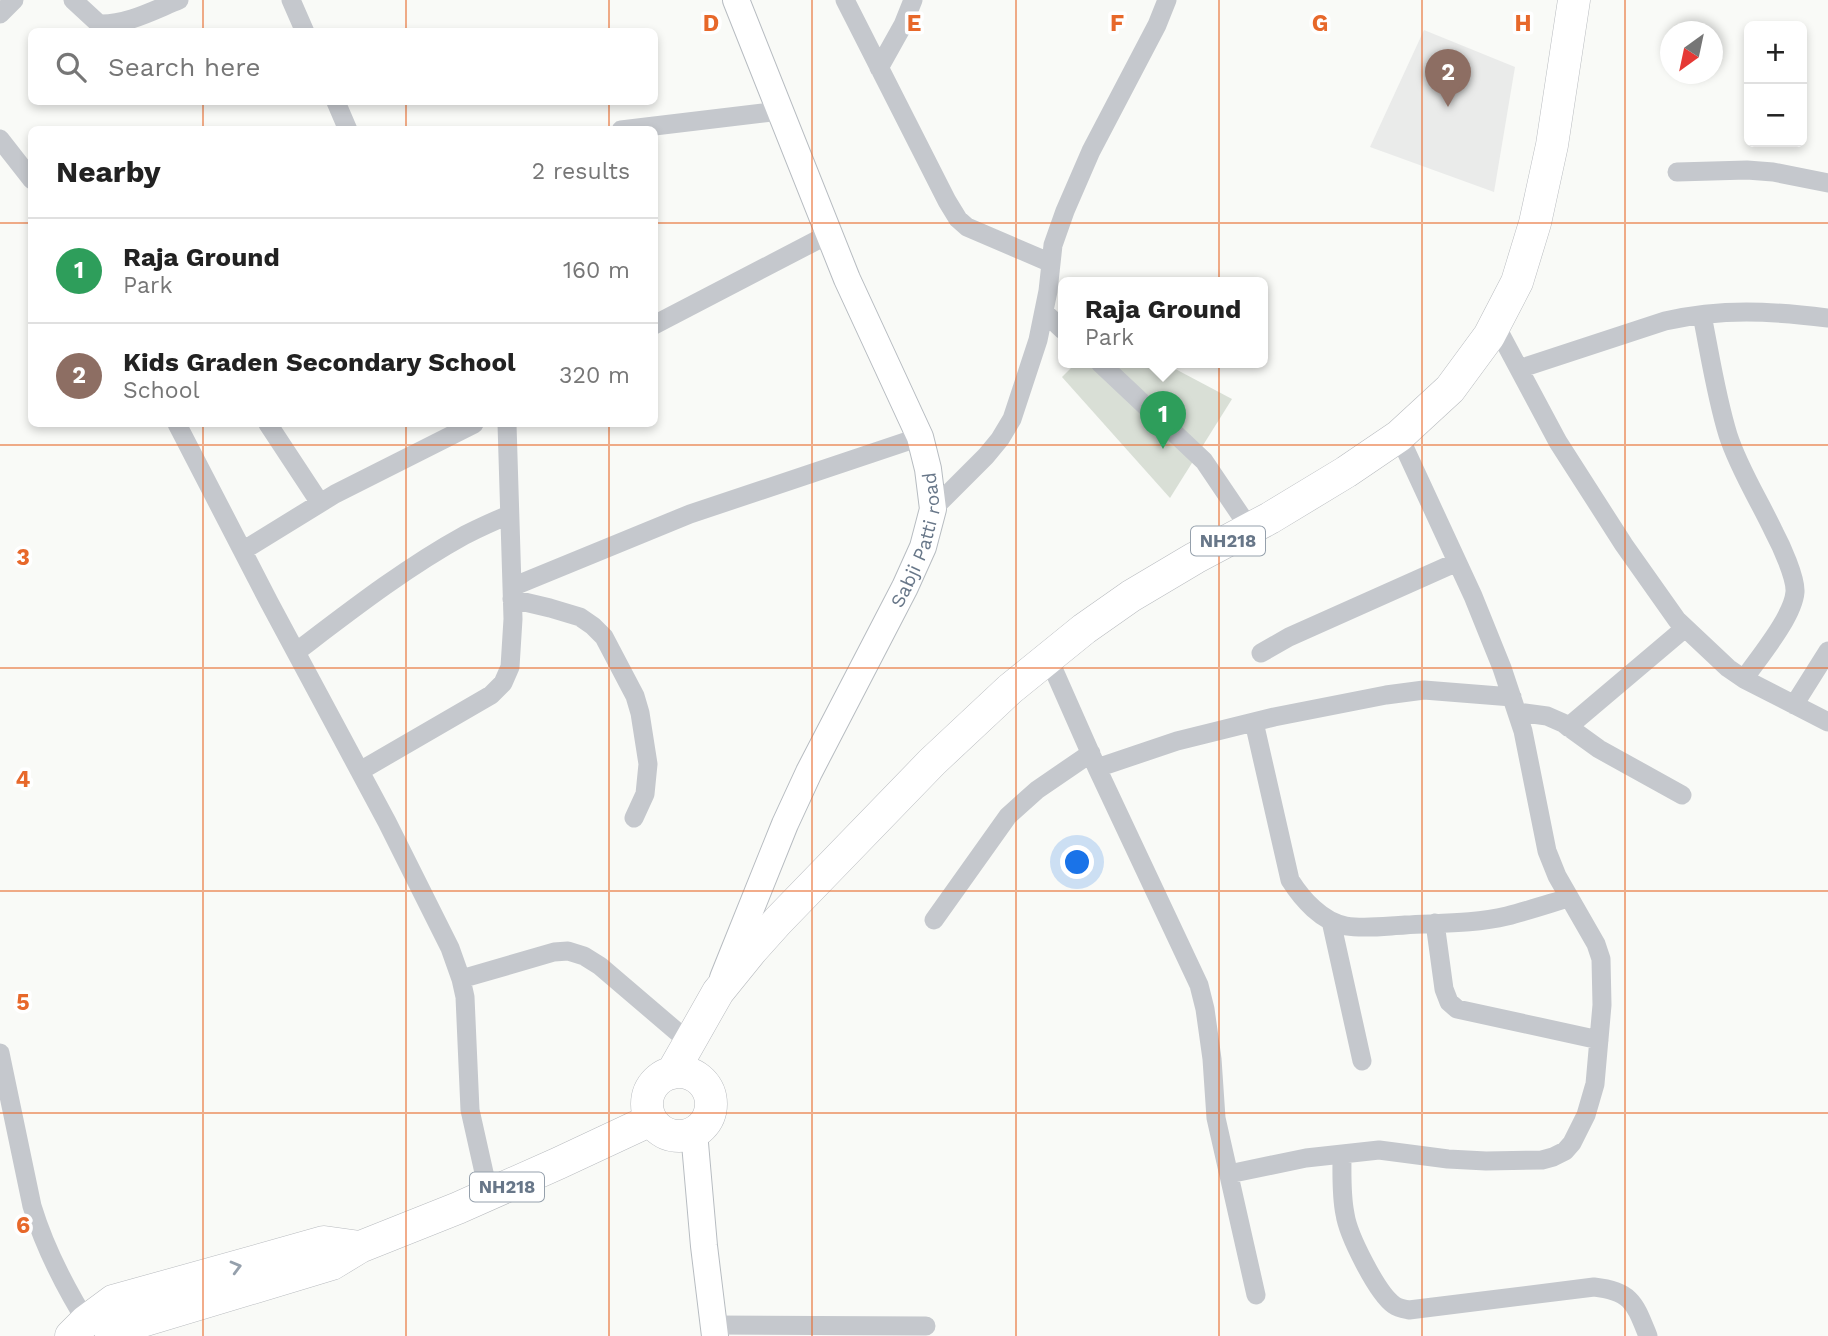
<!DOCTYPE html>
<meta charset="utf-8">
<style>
:root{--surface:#fff;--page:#f2f2f2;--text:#222;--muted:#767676;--line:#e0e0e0;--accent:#e7682a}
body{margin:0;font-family:"Work Sans",sans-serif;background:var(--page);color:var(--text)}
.controls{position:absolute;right:21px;top:21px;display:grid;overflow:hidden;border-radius:10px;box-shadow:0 4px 10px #0003}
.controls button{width:63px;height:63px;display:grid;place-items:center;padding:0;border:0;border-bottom:2px solid var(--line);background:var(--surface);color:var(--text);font:35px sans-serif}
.compass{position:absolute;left:1660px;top:21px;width:63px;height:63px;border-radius:50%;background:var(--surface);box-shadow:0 4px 10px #0003;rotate:213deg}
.you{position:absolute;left:1078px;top:863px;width:24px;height:24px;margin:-18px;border:5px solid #fff;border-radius:50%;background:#1a73e8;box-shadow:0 0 0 10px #1a73e833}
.badge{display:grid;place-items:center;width:46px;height:46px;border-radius:50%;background:var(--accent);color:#fff;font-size:23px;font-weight:700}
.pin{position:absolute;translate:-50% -58px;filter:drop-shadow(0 2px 4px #0008)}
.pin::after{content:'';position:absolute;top:37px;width:24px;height:21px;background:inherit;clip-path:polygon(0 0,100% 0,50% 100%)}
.popup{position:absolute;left:1058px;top:277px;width:210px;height:91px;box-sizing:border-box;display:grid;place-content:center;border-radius:10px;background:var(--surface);filter:drop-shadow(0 2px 5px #0005);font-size:23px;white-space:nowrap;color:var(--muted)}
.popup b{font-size:26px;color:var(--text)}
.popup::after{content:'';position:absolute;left:50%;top:100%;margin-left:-14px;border:14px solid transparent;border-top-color:var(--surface)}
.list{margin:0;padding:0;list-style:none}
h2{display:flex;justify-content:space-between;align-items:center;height:91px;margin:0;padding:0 28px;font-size:30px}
h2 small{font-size:23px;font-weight:400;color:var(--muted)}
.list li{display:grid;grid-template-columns:46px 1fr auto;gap:21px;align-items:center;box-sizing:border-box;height:105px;padding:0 28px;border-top:2px solid var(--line)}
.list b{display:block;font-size:26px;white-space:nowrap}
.list p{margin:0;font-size:23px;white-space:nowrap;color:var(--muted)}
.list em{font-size:23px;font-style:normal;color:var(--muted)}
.icon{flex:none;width:38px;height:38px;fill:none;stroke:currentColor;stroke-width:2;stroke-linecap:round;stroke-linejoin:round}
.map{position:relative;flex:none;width:1828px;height:1336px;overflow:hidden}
.search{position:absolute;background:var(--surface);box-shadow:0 4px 10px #0003;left:28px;top:28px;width:630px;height:77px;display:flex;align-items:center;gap:18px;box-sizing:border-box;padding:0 24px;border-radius:10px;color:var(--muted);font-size:26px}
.panel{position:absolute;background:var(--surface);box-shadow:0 4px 10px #0003;left:28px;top:126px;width:630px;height:301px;border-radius:10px}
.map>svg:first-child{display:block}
.built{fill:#eaebea}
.green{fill:#d9dfd6}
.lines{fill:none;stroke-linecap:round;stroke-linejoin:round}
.secondary-casing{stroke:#b7bcc1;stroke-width:28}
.trunk-casing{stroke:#b8bbbf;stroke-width:33}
.minor{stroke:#c5c8cd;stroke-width:19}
.secondary{stroke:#fff;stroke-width:26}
.trunk{stroke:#fff;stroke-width:32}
.oneway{stroke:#95a0ac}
.grid{fill:none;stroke:#e7682a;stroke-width:2;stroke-opacity:0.55}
.labels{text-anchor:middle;stroke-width:7;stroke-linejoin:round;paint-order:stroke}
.shield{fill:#fff;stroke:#95a0ac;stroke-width:2}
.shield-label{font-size:18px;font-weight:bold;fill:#687789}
.street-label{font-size:19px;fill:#687789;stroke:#fff}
.grid-label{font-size:23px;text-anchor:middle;font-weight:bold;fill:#e7682a;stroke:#fff;stroke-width:7;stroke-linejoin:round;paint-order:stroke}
</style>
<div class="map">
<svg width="1828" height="1336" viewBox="0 0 1828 1336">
<rect width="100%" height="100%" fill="#f9faf7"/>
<path class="built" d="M1424 30 1515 67 1494 192 1370 147Z"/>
<path class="green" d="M1076 363H1164L1232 399 1170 498 1062 377Z"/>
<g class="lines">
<g class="secondary-casing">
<g id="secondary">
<path id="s1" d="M723 978 785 824 809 772 905 587 923 547 933 509 928 469 920 437 847 279 736 0"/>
<path d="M694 1132 704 1246 715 1336"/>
</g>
</g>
<g class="trunk-casing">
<path id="trunk" d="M647 1104a32 32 0 1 1 64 0a32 32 0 1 1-64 0Z
M672 1073 718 992 752 950 778 921 932 762 1010 689 1084 629 1131 596 1195 558 1270 518 1346 472 1399 436 1450 389 1489 336 1517 282 1535 223 1552 145 1574 0
M71 1336 86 1321 113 1301 324 1242 360 1247
M111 1336 129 1325 332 1264 360 1247 458 1208 559 1163 651 1120"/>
</g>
<path class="minor" d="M73 0 99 24C127 25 154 10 179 0
M291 0 305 32
M845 0 947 201 958 219 967 227 1051 263
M0 14 14 0
M879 68 903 25 913 0
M336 102 348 130
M621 130 780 111
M0 139 32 180
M1677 172 1747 170 1773 172 1828 183
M1044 312 1063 330
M1702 315C1710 355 1716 396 1728 435 1739 469 1759 500 1774 532 1781 545 1796 578 1795 592 1793 617 1759 657 1744 679
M1495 324 1558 442 1624 545 1677 620 1728 668 1744 679 1828 722
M654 325 829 234
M1100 363 1204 461 1250 529
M1519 369 1665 321C1722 308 1771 311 1828 318
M177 424 269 602 387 822 450 948 461 979 465 997 470 1110 489 1195
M268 424 320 503
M933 509 986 456 1000 439 1012 419 1038 340 1048 291 1053 245 1065 211 1091 151 1157 25 1167 0
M244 550 335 494 474 424
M512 587 690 514 920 437
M512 599 550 608 580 617 593 626 604 637 635 696 640 713 648 764 645 794 634 818
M296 652C350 611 405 568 465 535 479 528 494 521 509 515
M1261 653 1289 637 1457 562
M1048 657 1097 768 1199 985 1205 1009 1212 1059 1216 1118 1256 1295
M1794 705 1828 651
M1517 712 1547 716 1563 723 1599 749 1682 795
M1254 722 1290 880C1302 899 1322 922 1346 926 1365 929 1386 926 1405 925 1439 923 1474 924 1507 916 1527 911 1548 904 1568 898
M1568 727 1685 628
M1097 768 1177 741 1274 717 1386 695 1424 690 1512 697
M360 771 491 695 503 683 510 667 513 619 507 424
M934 920 1008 816 1037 790 1091 753
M1331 921 1362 1061
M1435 923 1444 989 1449 1002 1457 1009 1599 1040
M461 979 554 952 568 951 584 956 600 966 689 1042
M0 1053 32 1206C45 1249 67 1291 91 1329
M1342 1154C1342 1174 1341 1195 1345 1214 1348 1235 1377 1293 1394 1305 1398 1308 1404 1309 1409 1310L1594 1287C1632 1291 1635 1304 1648 1336
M1229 1174 1306 1158 1379 1150 1448 1159 1486 1161 1542 1160 1553 1157 1565 1151 1572 1143 1586 1115 1595 1084 1602 1005 1601 959 1596 944 1557 876 1547 851 1523 731 1502 668 1473 596 1399 436
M714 1325 926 1326"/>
<use href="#secondary" class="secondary"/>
<use href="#trunk" class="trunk"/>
</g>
<defs><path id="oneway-chevron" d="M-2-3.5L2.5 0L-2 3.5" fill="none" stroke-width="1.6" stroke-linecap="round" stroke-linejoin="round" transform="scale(1.75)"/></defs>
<use class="oneway" href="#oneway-chevron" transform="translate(236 1267) rotate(-15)"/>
<path class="grid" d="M203 0V32M406 0V32M609 0V32M812 0V1336M1016 0V1336M1219 0V1336M1422 0V1336M1625 0V1336M203 102V130M406 102V130M609 102V130M0 223H32M654 223H1828M203 424V1336M406 424V1336M609 424V1336M0 445H1828M0 668H1828M0 891H1828M0 1113H1828"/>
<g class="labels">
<g class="shield">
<rect x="1191" y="526.5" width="74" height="29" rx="5"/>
<rect x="470" y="1172.5" width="74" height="29" rx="5"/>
</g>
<g class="shield-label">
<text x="1228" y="547">NH218</text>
<text x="507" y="1193">NH218</text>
</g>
<g class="street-label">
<text dy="7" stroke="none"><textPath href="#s1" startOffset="481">Sabji Patti road</textPath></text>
</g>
</g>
<g class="grid-label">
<text x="711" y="31">D</text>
<text x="914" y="31">E</text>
<text x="1117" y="31">F</text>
<text x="1320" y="31">G</text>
<text x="1523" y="31">H</text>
<text x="23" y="565">3</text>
<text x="23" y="787">4</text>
<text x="23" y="1010">5</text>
<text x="23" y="1233">6</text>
</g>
</svg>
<div class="controls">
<button>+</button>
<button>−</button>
</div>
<svg class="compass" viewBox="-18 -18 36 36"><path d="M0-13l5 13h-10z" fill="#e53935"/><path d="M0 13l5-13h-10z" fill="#767676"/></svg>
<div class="you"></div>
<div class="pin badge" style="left:1163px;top:449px;background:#2e9e5b">1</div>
<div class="popup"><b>Raja Ground</b>Park</div>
<div class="pin badge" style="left:1448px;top:107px;background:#8d6e63">2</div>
<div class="search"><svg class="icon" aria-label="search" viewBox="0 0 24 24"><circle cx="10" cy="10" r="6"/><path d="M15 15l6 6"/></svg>Search here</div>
<section class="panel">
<h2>Nearby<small>2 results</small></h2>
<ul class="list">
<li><span class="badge" style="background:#2e9e5b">1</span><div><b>Raja Ground</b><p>Park</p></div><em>160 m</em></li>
<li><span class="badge" style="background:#8d6e63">2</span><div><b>Kids Graden Secondary School</b><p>School</p></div><em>320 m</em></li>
</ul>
</section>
</div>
